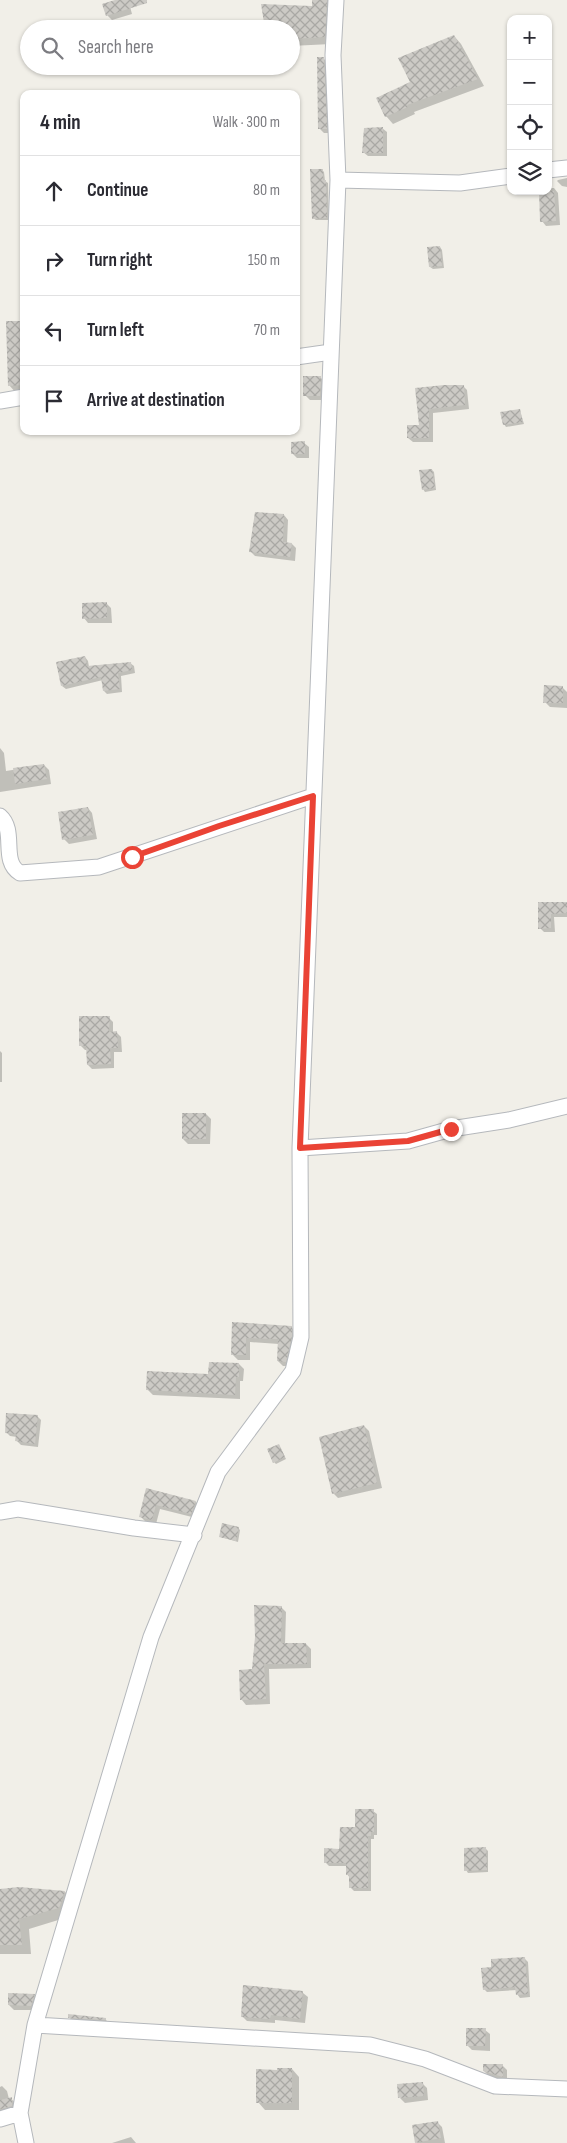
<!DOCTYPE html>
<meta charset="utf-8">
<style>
:root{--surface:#fff;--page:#f7f7f7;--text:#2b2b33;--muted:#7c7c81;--line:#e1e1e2}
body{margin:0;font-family:"Sofia Sans Condensed",sans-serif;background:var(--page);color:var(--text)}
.controls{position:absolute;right:15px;top:15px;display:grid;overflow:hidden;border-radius:10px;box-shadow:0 1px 4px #0004}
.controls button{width:45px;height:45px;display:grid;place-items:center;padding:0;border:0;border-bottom:1px solid var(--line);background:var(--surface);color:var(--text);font:25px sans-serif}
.stop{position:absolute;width:15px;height:15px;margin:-11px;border:4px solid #ea4335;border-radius:50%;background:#fff}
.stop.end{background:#ea4335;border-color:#fff;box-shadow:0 1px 5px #0008}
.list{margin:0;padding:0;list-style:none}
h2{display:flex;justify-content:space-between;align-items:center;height:65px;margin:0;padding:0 20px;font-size:21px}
h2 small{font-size:16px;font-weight:400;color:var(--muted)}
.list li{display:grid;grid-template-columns:32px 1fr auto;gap:15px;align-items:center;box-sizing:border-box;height:70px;padding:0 20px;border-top:1px solid var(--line)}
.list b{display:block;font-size:19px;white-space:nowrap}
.list em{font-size:16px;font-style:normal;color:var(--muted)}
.icon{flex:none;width:28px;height:28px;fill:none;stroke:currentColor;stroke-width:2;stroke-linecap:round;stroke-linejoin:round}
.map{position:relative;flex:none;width:567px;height:2143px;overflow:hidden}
.search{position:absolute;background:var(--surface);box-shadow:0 1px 4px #0004;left:20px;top:20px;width:280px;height:55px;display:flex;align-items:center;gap:12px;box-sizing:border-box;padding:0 18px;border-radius:28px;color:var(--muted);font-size:19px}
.panel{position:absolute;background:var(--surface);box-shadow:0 1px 4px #0004;left:20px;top:90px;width:280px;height:345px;border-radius:10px}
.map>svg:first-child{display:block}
.shadow{fill:#0003}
.building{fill:url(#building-cross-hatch)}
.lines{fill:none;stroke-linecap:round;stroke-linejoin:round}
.minor-casing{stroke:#b5b8bc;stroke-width:17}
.minor{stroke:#fff;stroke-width:15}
.route{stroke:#ea4335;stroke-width:6}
</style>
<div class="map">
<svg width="567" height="2143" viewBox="0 0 567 2143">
<defs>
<pattern id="building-cross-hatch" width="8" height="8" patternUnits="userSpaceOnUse" patternTransform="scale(1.25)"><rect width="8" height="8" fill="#cccac5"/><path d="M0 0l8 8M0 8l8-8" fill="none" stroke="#a9a8a4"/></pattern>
</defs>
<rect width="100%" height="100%" fill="#f1efe8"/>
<path class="shadow" d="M119 0H126L129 3 132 14 112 20 107 15Z
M313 0H335L331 44 291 46V29L313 7Z
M454 36 461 44 484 86 414 112 415 114 393 124 386 116 411 83Z
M323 58 328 63 331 133H324L319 128Z
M382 128 387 132V156H368L363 152Z
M322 170 324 172 325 181 328 183 329 220H316L313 218Z
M567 178V187L562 186 557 181 558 180Z
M548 188H554L558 193 560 225 546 226 542 221Z
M440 247 442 250 444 268 433 269 430 267Z
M24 322V392L16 393 9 385Z
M320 377 325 382V400H310L305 395Z
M463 386 467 390 469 409 433 413V442H413L408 438 421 427 417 389Z
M520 411 524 424 506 427 504 424Z
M115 431H133V433L119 435Z
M304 443 309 447V458H297L292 453Z
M432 470 434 472 436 490 425 492 423 489Z
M284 515 288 520 287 543 292 544 296 548 295 561 255 556 251 552Z
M106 603 111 608 112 623H88L84 618Z
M85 657 88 661 89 667 130 663 134 666 135 673 121 676 122 692 107 694 104 691 103 680 66 689 62 686Z
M562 687 567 692V708L550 707 545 702Z
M0 748 4 753 6 771 44 765 49 770 51 784 0 792Z
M88 808 92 813 97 839 69 844 64 839Z
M539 903H567V917H554L555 932H544L540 928Z
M109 1018 113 1022V1033H117L121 1037 122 1052H114V1068L92 1069 88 1065V1050H85L81 1046Z
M0 1051 2 1053V1082H0Z
M206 1114 211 1119 210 1144H188L183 1139Z
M233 1324 291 1327 296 1332 290 1366H283L278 1361 279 1344 250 1342V1360H238L233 1355Z
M239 1364 244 1369 243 1381H240V1399L153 1395 148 1390 210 1375Z
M37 1416 41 1420 38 1447 21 1445 17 1441V1437L10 1436 6 1432Z
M364 1426 369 1431 382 1488 338 1498 334 1494Z
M279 1445 286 1459 276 1464 274 1462Z
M147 1489 196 1502 200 1507 196 1518 160 1509 156 1524 145 1521 140 1516Z
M238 1528 240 1530 238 1542 221 1537Z
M281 1607 286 1612 285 1645 306 1644 311 1649V1668L269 1669 270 1704 246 1705 242 1700Z
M373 1811 377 1814V1835H374V1839H371V1891H354L350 1887V1878L347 1874V1866H329L325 1862 340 1850 356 1828Z
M486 1849 488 1851V1872L468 1873 466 1870Z
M20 1889 65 1892 75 1901 68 1917 29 1929 31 1954H0V1890Z
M524 1958 528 1962 530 1997 520 1998 517 1994V1990L487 1992 484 1989Z
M303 1993 308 1997 305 2023 275 2020V2023L247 2021 242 2016Z
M34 1995 39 2000 36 2010H14L9 2005Z
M69 2017 105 2019 110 2024 74 2022Z
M485 2030 490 2034V2051L472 2050 467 2045Z
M502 2065 507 2070V2081L489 2076 484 2071Z
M292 2069 299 2077V2110H265L258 2102 278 2071Z
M422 2083 427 2088 428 2100 405 2103 400 2098Z
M2 2086 7 2091 9 2099H11L16 2103V2110L0 2116V2087Z
M437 2122 442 2127 445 2143H417Z
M131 2137 136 2143H112Z"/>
<path class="building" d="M115 0H147V3L106 16 102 4Z
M312 0H327L325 37 291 39V29H265L261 4 312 6Z
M454 35 478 79 407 105 408 107 385 117 376 98 410 82 398 58Z
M317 57H324L327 129H318Z
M383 127V153H362L364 128Z
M310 169H323V180H326L327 218 312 219Z
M539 191H554L556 221 540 222Z
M440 246 442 266 429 267 427 247Z
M6 321H24V385L8 386Z
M303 376H321L320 396H303Z
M444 385H464L465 405 429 409V438H407V425H419L415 388Z
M520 409 523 422 503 425 500 412Z
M305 441V454H291V442Z
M432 469 435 488 422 490 419 470Z
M255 512 284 514 283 542 292 543 290 557 249 552Z
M107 602V618L82 619V603Z
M85 656 87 666 131 662 132 670 118 673 120 689 103 691 101 677 61 686 56 662Z
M544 685 563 686V703H543Z
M44 764 47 779 15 784 13 768Z
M88 807 93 835 62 840 58 812Z
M538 902H567V913L551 914V928L538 929Z
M79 1016H110L109 1032 117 1031 118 1048H110L111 1064 87 1065 86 1046H79Z
M182 1113H206V1139H182Z
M232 1322 292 1326V1336L286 1362 277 1361 278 1339 246 1338V1355H231Z
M209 1362 239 1363V1377H236L235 1395 146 1390 147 1371 208 1374Z
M6 1413 38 1415 35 1444 15 1441 16 1434 5 1433Z
M364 1425 377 1483 332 1494 319 1437Z
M279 1444 285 1457 273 1463 267 1449Z
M146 1488 196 1501 191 1514 156 1505 152 1520 139 1517Z
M222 1523 239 1527 236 1541 219 1537Z
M254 1605 282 1606 281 1643H306L307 1664H264L266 1699 240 1700 239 1670 252 1669 255 1637Z
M355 1809H374V1832H371V1836H368V1888H349V1875H346V1863H324V1848L339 1849 340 1827H355Z
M486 1847 487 1870 464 1871V1848Z
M19 1887 65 1891 59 1908 19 1919 22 1945H0V1889Z
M525 1957 528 1994 516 1995 515 1987 483 1990 481 1968 491 1967V1959Z
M243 1985 303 1991 300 2019 271 2015 270 2019 241 2017Z
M8 1993 35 1994 31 2006 8 2005Z
M68 2014 106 2018V2020L68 2018Z
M466 2028H486L485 2046H466Z
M483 2064H503V2077L483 2071Z
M277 2068H292V2103H256V2069L277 2070Z
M423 2082 424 2096 398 2098 397 2084Z
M12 2097V2106L0 2109V2100Z
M438 2121 441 2138 415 2143 412 2125Z"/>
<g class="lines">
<g class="minor-casing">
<path id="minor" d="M548 170 567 168
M338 180 460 183 511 176
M296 357 331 352
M0 401 24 397
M0 816C17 831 0 861 20 873L99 867 313 796
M300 1148 408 1141 451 1129 509 1120 567 1106
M0 1512 18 1509 134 1528 194 1535
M35 2025 370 2045 425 2059 495 2086 567 2089
M0 2119 20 2113
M26 2143 20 2113 35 2025 151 1637 218 1472 293 1371 301 1337 300 1148 338 180 333 55 336 0"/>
</g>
<use href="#minor" class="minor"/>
</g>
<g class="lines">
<path class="route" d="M132 857 219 826 313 796 300 1148 408 1141 451 1129"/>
</g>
</svg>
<div class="controls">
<button>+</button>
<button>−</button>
<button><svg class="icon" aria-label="locate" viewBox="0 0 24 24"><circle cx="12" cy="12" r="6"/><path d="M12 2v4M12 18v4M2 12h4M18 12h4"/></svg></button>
<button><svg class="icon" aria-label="layers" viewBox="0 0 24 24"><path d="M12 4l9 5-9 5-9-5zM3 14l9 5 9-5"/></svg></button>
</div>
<div class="stop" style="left:132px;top:857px"></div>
<div class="stop end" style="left:451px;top:1129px"></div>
<div class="search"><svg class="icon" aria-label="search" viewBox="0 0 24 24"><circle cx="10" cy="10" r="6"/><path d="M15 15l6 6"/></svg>Search here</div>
<section class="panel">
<h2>4 min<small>Walk · 300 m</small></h2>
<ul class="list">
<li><svg class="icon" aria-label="ahead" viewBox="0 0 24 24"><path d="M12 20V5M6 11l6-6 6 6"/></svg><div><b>Continue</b></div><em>80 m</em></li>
<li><svg class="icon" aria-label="right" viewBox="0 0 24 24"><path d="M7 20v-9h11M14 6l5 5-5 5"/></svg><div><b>Turn right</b></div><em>150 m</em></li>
<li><svg class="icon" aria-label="left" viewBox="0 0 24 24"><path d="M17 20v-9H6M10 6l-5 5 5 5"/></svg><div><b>Turn left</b></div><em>70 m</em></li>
<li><svg class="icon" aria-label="arrive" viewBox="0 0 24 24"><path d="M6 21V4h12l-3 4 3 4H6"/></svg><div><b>Arrive at destination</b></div></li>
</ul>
</section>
</div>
